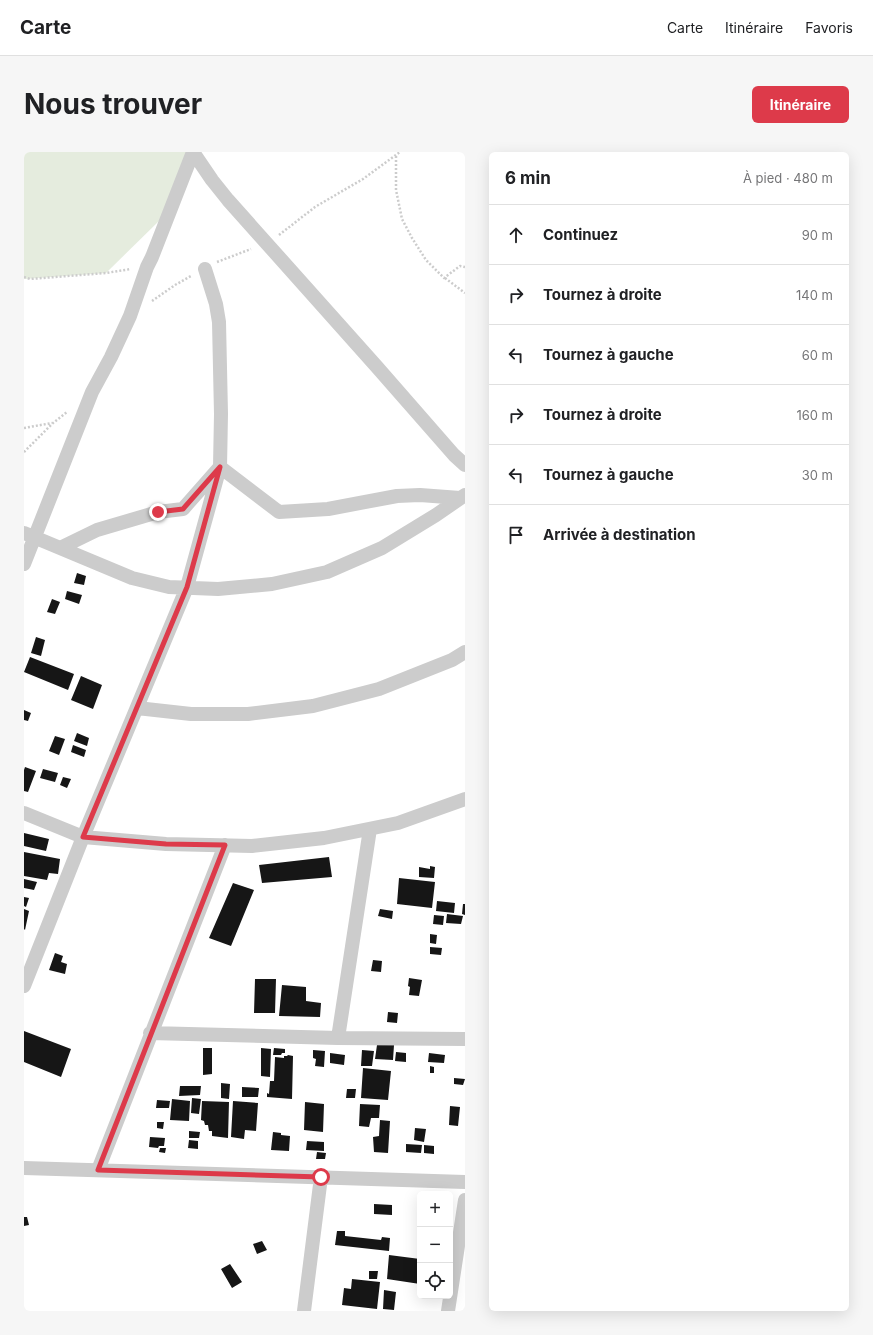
<!DOCTYPE html>
<html lang="fr">
<meta charset="utf-8">
<style>
:root{--surface:#fff;--page:#f6f6f6;--text:#202124;--muted:#757577;--line:#e0e0e0;--accent:#dd3a4a}
body{margin:0;font-family:Inter,sans-serif;background:var(--page);color:var(--text)}
.controls{position:absolute;right:12px;bottom:12px;display:grid;overflow:hidden;border-radius:6px;box-shadow:0 4px 16px #0002}
.controls button{width:36px;height:36px;display:grid;place-items:center;padding:0;border:0;border-bottom:1px solid var(--line);background:var(--surface);color:var(--text);font:20px sans-serif}
.stop{position:absolute;width:12px;height:12px;margin:-9px;border:3px solid #dd3a4a;border-radius:50%;background:#fff}
.stop.end{background:#dd3a4a;border-color:#fff;box-shadow:0 1px 4px #0008}
.list{margin:0;padding:0;list-style:none}
h2{display:flex;justify-content:space-between;align-items:center;height:52px;margin:0;padding:0 16px;font-size:17px}
h2 small{font-size:13px;font-weight:400;color:var(--muted)}
.list li{display:grid;grid-template-columns:26px 1fr auto;gap:12px;align-items:center;box-sizing:border-box;height:60px;padding:0 16px;border-top:1px solid var(--line)}
.list b{display:block;font-size:15px;white-space:nowrap}
.list em{font-size:13px;font-style:normal;color:var(--muted)}
.icon{flex:none;width:22px;height:22px;fill:none;stroke:currentColor;stroke-width:2;stroke-linecap:round;stroke-linejoin:round}
.map{position:relative;flex:none;width:441px;height:1159px;overflow:hidden;border-radius:6px}
header{display:flex;align-items:center;gap:24px;box-sizing:border-box;height:56px;padding:0 20px;background:var(--surface);border-bottom:1px solid var(--line)}
header strong{font-size:19px}
nav{display:flex;gap:22px;margin-inline-start:auto;font-size:14px}
.intro{display:flex;align-items:center;justify-content:space-between;box-sizing:border-box;height:96px;padding:0 24px}
h1{margin:0;font-size:28px}
.button{padding:10px 18px;border-radius:6px;background:var(--accent);color:#fff;font-size:14px;font-weight:700}
main{display:flex;gap:24px;padding:0 24px}
aside{flex:1;background:var(--surface);border-radius:6px;box-shadow:0 4px 16px #0002}
.map>svg:first-child{display:block}
.green{fill:#e5ecde}
.building{fill:#161616}
.lines{fill:none;stroke-linecap:round;stroke-linejoin:round}
.path{stroke:#ccc;stroke-width:2.5;stroke-dasharray:2 2;stroke-linecap:butt}
.street{stroke:#ccc;stroke-width:14}
.route{stroke:#dd3a4a;stroke-width:5}
</style>
<header>
<strong>Carte</strong>
<nav><a>Carte</a><a>Itinéraire</a><a>Favoris</a></nav>
</header>
<div class="intro"><h1>Nous trouver</h1><a class="button">Itinéraire</a></div>
<main>
<div class="map">
<svg width="441" height="1159" viewBox="0 0 441 1159">
<rect width="100%" height="100%" fill="#fff"/>
<path class="green" d="M0 0H163L136 68 82 121 0 127Z"/>
<path class="building" d="M53 421 62 424 60 433 50 431Z
M43 439 58 443 55 452 41 447Z
M28 447 36 450 31 462 23 460Z
M12 485 21 488 17 504 7 501Z
M6 505 50 522 44 538 0 520Z
M57 524 78 533 69 557 47 548Z
M0 558 7 561 4 569 0 568Z
M53 581 65 586 63 594 50 589Z
M31 584 41 587 35 603 25 599Z
M49 593 62 598 60 605 47 600Z
M1 615 12 619 4 640 0 639V618Z
M19 617 34 621 31 630 16 626Z
M39 625 47 627 43 636 36 633Z
M0 681 25 687 22 699 0 694Z
M0 700 36 707 34 722 25 721 23 728 0 724Z
M305 705 308 725 238 731 235 713Z
M406 714 411 715 410 726 395 725V715L406 717Z
M375 726 411 730 408 756 373 752Z
M0 727 13 730 10 738 0 736Z
M209 731 230 738 207 794 185 786Z
M0 745 5 746 2 755 0 754Z
M413 749 431 751 430 761 412 759Z
M439 752H441V763L438 762Z
M0 757 5 759 1 778 0 777Z
M356 757 369 759 368 767 354 764Z
M423 762 439 764 437 772 422 771Z
M410 763 420 764 419 773 409 772Z
M406 782 413 783 412 792 406 791Z
M406 795 418 796 417 803 406 802Z
M31 801 39 804 37 810 43 812 41 822 25 818Z
M349 808 358 809 357 820 347 819Z
M385 826 398 828 395 844 385 843 386 835 384 834Z
M231 827H252L251 861H230Z
M258 833 282 835V849L297 851 296 865 255 864Z
M364 860 374 861 373 871 363 870Z
M0 879 47 897 37 925 0 910Z
M353 893H370L369 908 351 907Z
M179 896H188V922L179 923Z
M237 896 247 897 246 925 237 924Z
M250 896 261 897V901H258L257 903H249Z
M289 898 301 899 300 915 291 914 292 907 289 906Z
M338 898 350 899 348 914H337Z
M372 900 382 901V910L371 909Z
M306 901 321 903 320 913 306 911Z
M405 901 421 903 420 911 404 910Z
M264 903 269 904 268 947 243 945V941L245 942 246 929H250L251 905 260 906V904H263Z
M406 914 410 915V921H406Z
M339 916 367 919 364 948 337 946Z
M430 926 441 927 439 933 430 932Z
M197 931 206 932 205 947 197 946Z
M156 934H177L176 943 155 944Z
M218 935 235 936 234 945H218Z
M323 937H332L331 946H322Z
M168 946 177 947 175 962 167 961Z
M148 947 166 949 165 969 146 968Z
M133 948 146 949 145 956H132Z
M178 949 205 950 204 986 188 984V979H185L184 973H181L180 969 177 968Z
M209 949 234 951 232 979 221 978 220 987 207 985Z
M281 950 300 952 299 980 280 978Z
M336 952 356 953 355 966H347L345 975 335 974Z
M426 954 436 955 434 974 425 973Z
M356 968 366 969 364 1001 350 1000 349 985 355 984Z
M133 970H140L139 977 133 976Z
M391 976 402 977 400 990 390 988Z
M165 979 176 980 175 986H165Z
M249 980 257 981V983L266 984 265 999 247 998Z
M126 985 141 986 140 994H135L134 996 125 995Z
M165 988 174 989V997L164 996Z
M283 989 300 990V999L282 998Z
M382 992 398 993 397 1001 382 1000Z
M400 993 410 994V1002L400 1001Z
M136 996H142L141 1001 135 1000Z
M293 1000 302 1001 301 1007H292Z
M350 1052 368 1053V1063L350 1062Z
M0 1065H3L5 1073 0 1074Z
M313 1079H321V1084L357 1088 358 1085 366 1086 365 1099 311 1093Z
M238 1089 243 1098 233 1102 229 1092Z
M365 1103 396 1107V1132L363 1127Z
M206 1112 218 1130 208 1136 197 1117Z
M345 1119H354L353 1127H345Z
M328 1127 356 1130 353 1157 318 1153 320 1136 327 1137Z
M360 1138 372 1140 370 1158 359 1157Z"/>
<g class="lines">
<path class="path" d="M372 4V38L378 67 388 86 402 108 420 126 436 114 441 115
M255 83 291 55 339 27 376 0
M193 110 227 97
M0 125 6 127 82 121 107 117
M421 126 441 141
M128 149 151 133 167 124
M0 276 28 271
M0 300 29 271 43 260"/>
<path class="street" d="M169 0 188 28 204 48 353 215 430 303 441 313
M0 381 108 426 145 435 194 437 248 432 303 420 358 396 412 363 441 343
M36 396 73 378 134 360 159 357 196 315 255 360 304 357 373 344 396 343 436 346
M0 412 68 240 87 205 106 164 123 115 128 105 169 0
M113 556 167 562H224L289 554 355 537 428 508 441 500
M0 661 59 685 142 692 228 694 300 686 374 671 441 647
M0 834 59 685 163 435 196 315 197 262 195 170 192 152 181 117
M126 881 314 886 441 887
M314 886 346 677
M0 1016 441 1030
M74 1018 201 693
M280 1159 297 1025
M424 1159 441 1048"/>
</g>
<g class="lines">
<path class="route" d="M134 360 159 357 196 315 163 435 59 685 142 692 201 693 74 1018 297 1025"/>
</g>
</svg>
<div class="controls">
<button>+</button>
<button>−</button>
<button><svg class="icon" aria-label="locate" viewBox="0 0 24 24"><circle cx="12" cy="12" r="6"/><path d="M12 2v4M12 18v4M2 12h4M18 12h4"/></svg></button>
</div>
<div class="stop" style="left:297px;top:1025px"></div>
<div class="stop end" style="left:134px;top:360px"></div>
</div>
<aside>
<h2>6 min<small>À pied · 480 m</small></h2>
<ul class="list">
<li><svg class="icon" aria-label="ahead" viewBox="0 0 24 24"><path d="M12 20V5M6 11l6-6 6 6"/></svg><div><b>Continuez</b></div><em>90 m</em></li>
<li><svg class="icon" aria-label="right" viewBox="0 0 24 24"><path d="M7 20v-9h11M14 6l5 5-5 5"/></svg><div><b>Tournez à droite</b></div><em>140 m</em></li>
<li><svg class="icon" aria-label="left" viewBox="0 0 24 24"><path d="M17 20v-9H6M10 6l-5 5 5 5"/></svg><div><b>Tournez à gauche</b></div><em>60 m</em></li>
<li><svg class="icon" aria-label="right" viewBox="0 0 24 24"><path d="M7 20v-9h11M14 6l5 5-5 5"/></svg><div><b>Tournez à droite</b></div><em>160 m</em></li>
<li><svg class="icon" aria-label="left" viewBox="0 0 24 24"><path d="M17 20v-9H6M10 6l-5 5 5 5"/></svg><div><b>Tournez à gauche</b></div><em>30 m</em></li>
<li><svg class="icon" aria-label="arrive" viewBox="0 0 24 24"><path d="M6 21V4h12l-3 4 3 4H6"/></svg><div><b>Arrivée à destination</b></div></li>
</ul>
</aside>
</main>
